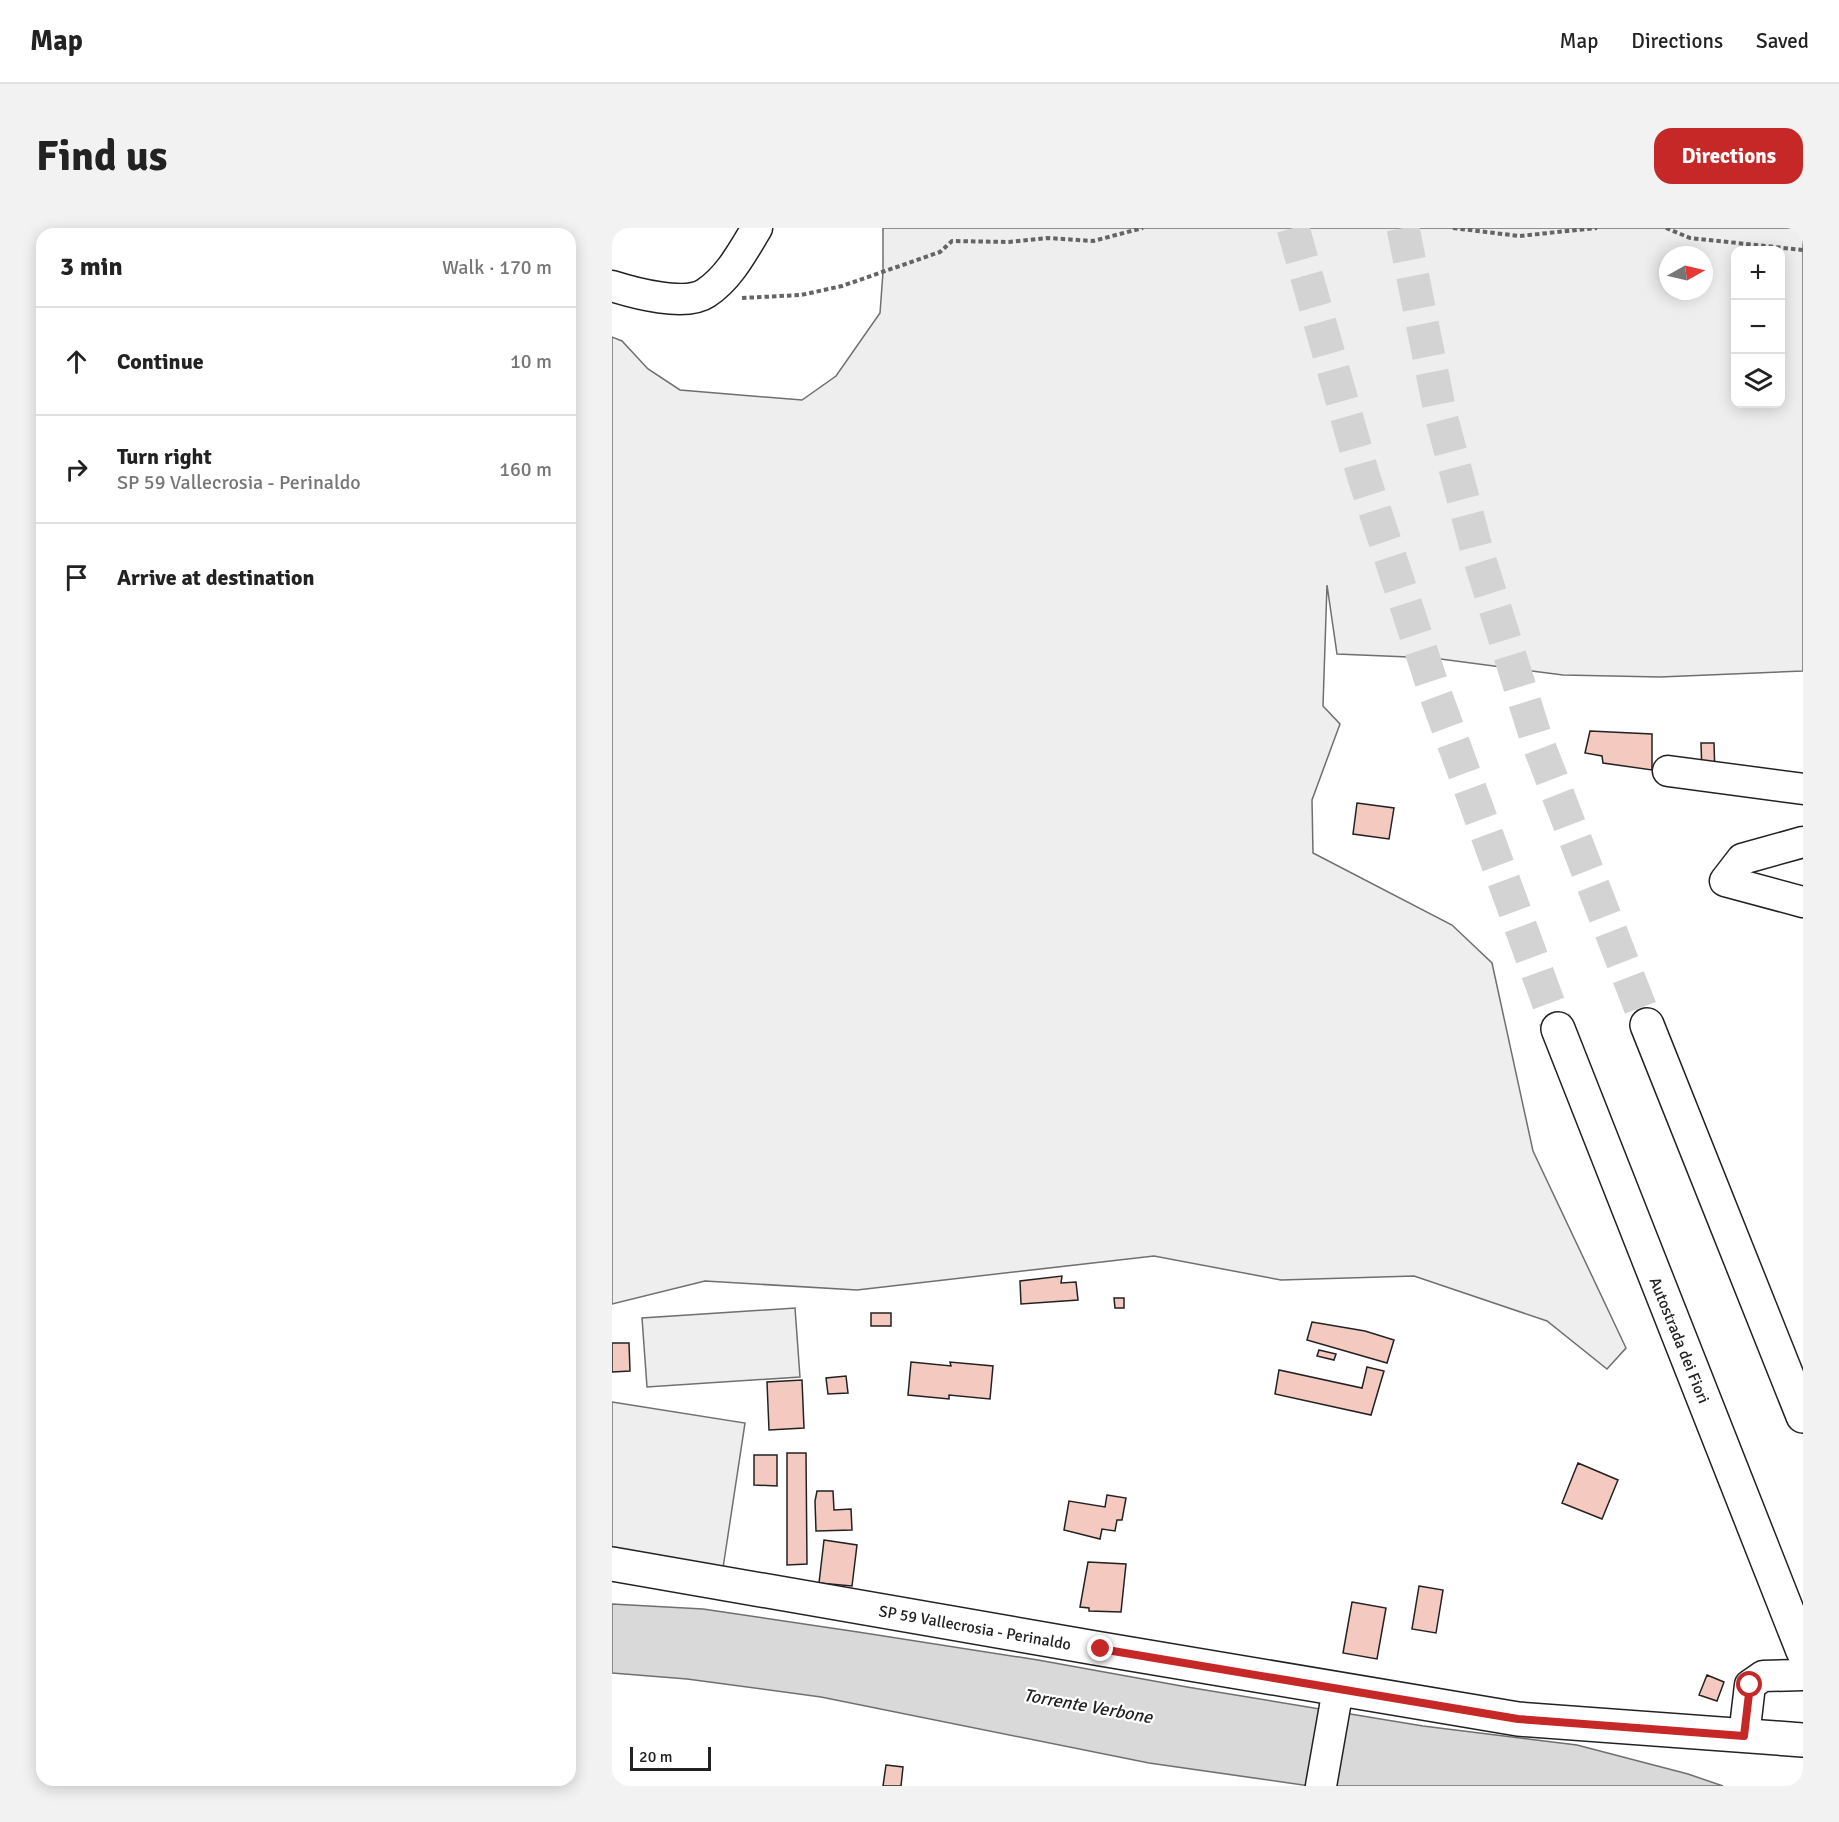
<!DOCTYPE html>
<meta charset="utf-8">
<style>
:root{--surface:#fff;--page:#f2f2f2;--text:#222;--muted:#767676;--line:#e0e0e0;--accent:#c62828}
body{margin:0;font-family:Signika,sans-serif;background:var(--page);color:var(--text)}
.controls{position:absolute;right:18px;top:18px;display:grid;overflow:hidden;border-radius:12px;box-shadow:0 3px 15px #0003}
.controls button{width:54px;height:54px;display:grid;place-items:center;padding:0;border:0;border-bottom:2px solid var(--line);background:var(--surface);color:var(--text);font:30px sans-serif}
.compass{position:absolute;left:1047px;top:18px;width:54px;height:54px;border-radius:50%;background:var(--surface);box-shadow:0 3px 15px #0003;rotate:82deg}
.scale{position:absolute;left:18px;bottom:15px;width:81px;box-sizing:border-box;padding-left:6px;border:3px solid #222;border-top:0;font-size:16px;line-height:21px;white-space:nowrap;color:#222;-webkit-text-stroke:4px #fff;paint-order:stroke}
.stop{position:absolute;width:18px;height:18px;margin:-14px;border:4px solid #c62828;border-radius:50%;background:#fff}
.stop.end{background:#c62828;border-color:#fff;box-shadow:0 2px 6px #0008}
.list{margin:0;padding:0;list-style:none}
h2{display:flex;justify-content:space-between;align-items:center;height:78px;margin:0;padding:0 24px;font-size:26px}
h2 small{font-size:20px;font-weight:400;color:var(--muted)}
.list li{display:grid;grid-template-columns:39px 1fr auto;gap:18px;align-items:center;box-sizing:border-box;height:108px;padding:0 24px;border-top:2px solid var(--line)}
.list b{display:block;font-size:22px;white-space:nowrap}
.list p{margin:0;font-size:20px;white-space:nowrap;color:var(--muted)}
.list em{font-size:20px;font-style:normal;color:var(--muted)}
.icon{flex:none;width:33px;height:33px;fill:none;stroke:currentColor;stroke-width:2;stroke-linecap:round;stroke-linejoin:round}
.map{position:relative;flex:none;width:1191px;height:1558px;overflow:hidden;border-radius:18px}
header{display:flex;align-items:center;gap:36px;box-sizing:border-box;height:84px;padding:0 30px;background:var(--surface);border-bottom:2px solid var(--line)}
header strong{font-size:28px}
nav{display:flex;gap:33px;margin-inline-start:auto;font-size:21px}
.intro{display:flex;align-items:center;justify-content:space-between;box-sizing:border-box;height:144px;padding:0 36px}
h1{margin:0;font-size:42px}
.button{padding:15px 27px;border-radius:18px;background:var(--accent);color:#fff;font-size:21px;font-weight:700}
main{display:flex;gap:36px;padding:0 36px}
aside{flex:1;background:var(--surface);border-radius:18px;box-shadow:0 3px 15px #0003}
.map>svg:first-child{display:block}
.green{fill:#eee;stroke:#6f6f6f;stroke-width:1.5;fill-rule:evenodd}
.water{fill:#d9d9d9;stroke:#6f6f6f;stroke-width:1.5}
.building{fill:#f3c9c0;stroke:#222;stroke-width:1.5}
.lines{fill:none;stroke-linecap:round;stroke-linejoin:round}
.highway-tunnel{stroke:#d3d3d3;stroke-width:33;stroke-dasharray:33 16;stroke-linecap:butt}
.minor-casing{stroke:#222;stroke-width:33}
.major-casing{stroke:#222;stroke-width:36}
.highway-casing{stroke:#222;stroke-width:36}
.path{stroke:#646464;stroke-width:4;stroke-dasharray:4.5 3;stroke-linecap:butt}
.minor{stroke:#fff;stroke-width:30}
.major{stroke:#fff;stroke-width:33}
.highway{stroke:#fff;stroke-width:33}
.route{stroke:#c62828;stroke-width:8}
.labels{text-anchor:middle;stroke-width:4.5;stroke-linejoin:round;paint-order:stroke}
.street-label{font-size:16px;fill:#222;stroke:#fff}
.water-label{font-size:18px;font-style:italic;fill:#222;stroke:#fff}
</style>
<header>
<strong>Map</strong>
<nav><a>Map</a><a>Directions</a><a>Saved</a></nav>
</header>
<div class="intro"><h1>Find us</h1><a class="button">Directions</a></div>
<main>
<aside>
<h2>3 min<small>Walk · 170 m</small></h2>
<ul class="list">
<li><svg class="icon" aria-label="ahead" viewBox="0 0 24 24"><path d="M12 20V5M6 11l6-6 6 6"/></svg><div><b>Continue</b></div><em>10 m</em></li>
<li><svg class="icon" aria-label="right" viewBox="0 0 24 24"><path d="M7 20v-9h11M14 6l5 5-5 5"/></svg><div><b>Turn right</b><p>SP 59 Vallecrosia - Perinaldo</p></div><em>160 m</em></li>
<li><svg class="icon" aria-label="arrive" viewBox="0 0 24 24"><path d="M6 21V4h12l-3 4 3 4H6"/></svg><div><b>Arrive at destination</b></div></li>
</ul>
</aside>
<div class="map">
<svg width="1191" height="1558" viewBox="0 0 1191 1558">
<rect width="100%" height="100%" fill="#fff"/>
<path class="green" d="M271 0H1191V443L1048 449 951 447 821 430 725 426 715 357 711 478 728 496 700 572 701 625 840 697 880 735 921 923 1014 1120 995 1141 935 1093 802 1048 669 1052 542 1028 245 1062 93 1053 0 1076V109L10 113 36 141 68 162 190 172 224 148 268 85 271 44ZM1168 22V176H1124V22ZM1056 27H1092V63H1056Z
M183 1080 188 1149 35 1159 30 1090Z
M0 1174 133 1195 111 1340 0 1323Z"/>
<path class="water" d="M0 1376 91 1381 246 1404 426 1432 575 1459 811 1498 965 1517 1076 1546 1111 1558H698L537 1535 209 1469 75 1451 0 1445Z"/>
<path class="building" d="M978 503 1040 506V542L991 535 990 528 973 525Z
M1089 515H1102L1103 547H1090Z
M745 575 782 580 777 611 741 606Z
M450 1048 449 1055 464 1054 466 1072 409 1076 408 1053Z
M502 1070H512V1080H503Z
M259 1085H279V1098H259Z
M700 1094 753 1103 782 1112 775 1135 695 1112Z
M0 1115H17L18 1143 0 1144Z
M707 1122 724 1126 722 1132 705 1128Z
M299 1134 339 1138 338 1134 381 1138 378 1171 337 1167V1171L296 1167Z
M755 1139 772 1143 759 1187 663 1166 667 1142 750 1160Z
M234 1148 236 1165 216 1166 214 1150Z
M190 1152 192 1200 157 1202 155 1154Z
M175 1225H194L195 1336 175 1337Z
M142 1227H165V1258L142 1257Z
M966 1235 1006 1252 990 1291 950 1275Z
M205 1263H221L222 1282 239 1281 240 1302 204 1303 203 1273Z
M495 1267 514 1270 510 1292H505L503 1303 490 1301 488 1311 452 1302 457 1273 493 1279Z
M212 1312 245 1317 240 1358 207 1355Z
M476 1334 514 1336 509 1384 477 1383V1380L468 1379Z
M807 1358 831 1362 824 1405 800 1401Z
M740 1374 774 1380 765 1431 731 1425Z
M1095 1447 1112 1454 1105 1473 1087 1467Z
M274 1537 291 1539 289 1558H271Z"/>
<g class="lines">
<path class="highway-tunnel" d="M681 0 752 250 823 465 946 801
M791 0 828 184 865 323 924 510 1035 797"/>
<g class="minor-casing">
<path id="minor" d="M0 58C22 65 74 79 94 65 117 50 131 23 145 0
M1056 543 1191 561
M1191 614 1130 631 1113 653 1191 674
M1132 1508 1138 1457 1151 1448 1191 1447
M709 1558 726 1461"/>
</g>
<g class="major-casing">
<path id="major" d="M0 1336 489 1421 906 1491 1191 1512"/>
</g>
<g class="highway-casing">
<path id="highway" d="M1035 797 1191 1188
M946 801 1191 1423"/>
</g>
<path class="path" d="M841 0 907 8 985 0
M1054 0 1078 10 1191 22
M130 70 189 67 230 58 328 24 340 13 397 14 436 10 481 13 531 0"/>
<use href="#minor" class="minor"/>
<use href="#major" class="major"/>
<use href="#highway" class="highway"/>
</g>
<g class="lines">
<path class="route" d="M489 1421 906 1491 1132 1508 1138 1457"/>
</g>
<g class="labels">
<g class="street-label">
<text transform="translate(1068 1112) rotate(68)" y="6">Autostrada dei Fiori</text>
<text transform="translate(363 1399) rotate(10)" y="6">SP 59 Vallecrosia - Perinaldo</text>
</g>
<g class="water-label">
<text transform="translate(476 1478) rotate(10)" y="6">Torrente Verbone</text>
</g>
</g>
</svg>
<div class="controls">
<button>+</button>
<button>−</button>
<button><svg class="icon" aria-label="layers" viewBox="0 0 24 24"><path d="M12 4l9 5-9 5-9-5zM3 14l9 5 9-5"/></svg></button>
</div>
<svg class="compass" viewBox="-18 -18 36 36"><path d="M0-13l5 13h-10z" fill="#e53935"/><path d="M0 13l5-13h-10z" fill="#767676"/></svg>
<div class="scale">20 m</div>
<div class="stop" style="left:1138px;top:1457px"></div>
<div class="stop end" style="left:489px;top:1421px"></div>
</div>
</main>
